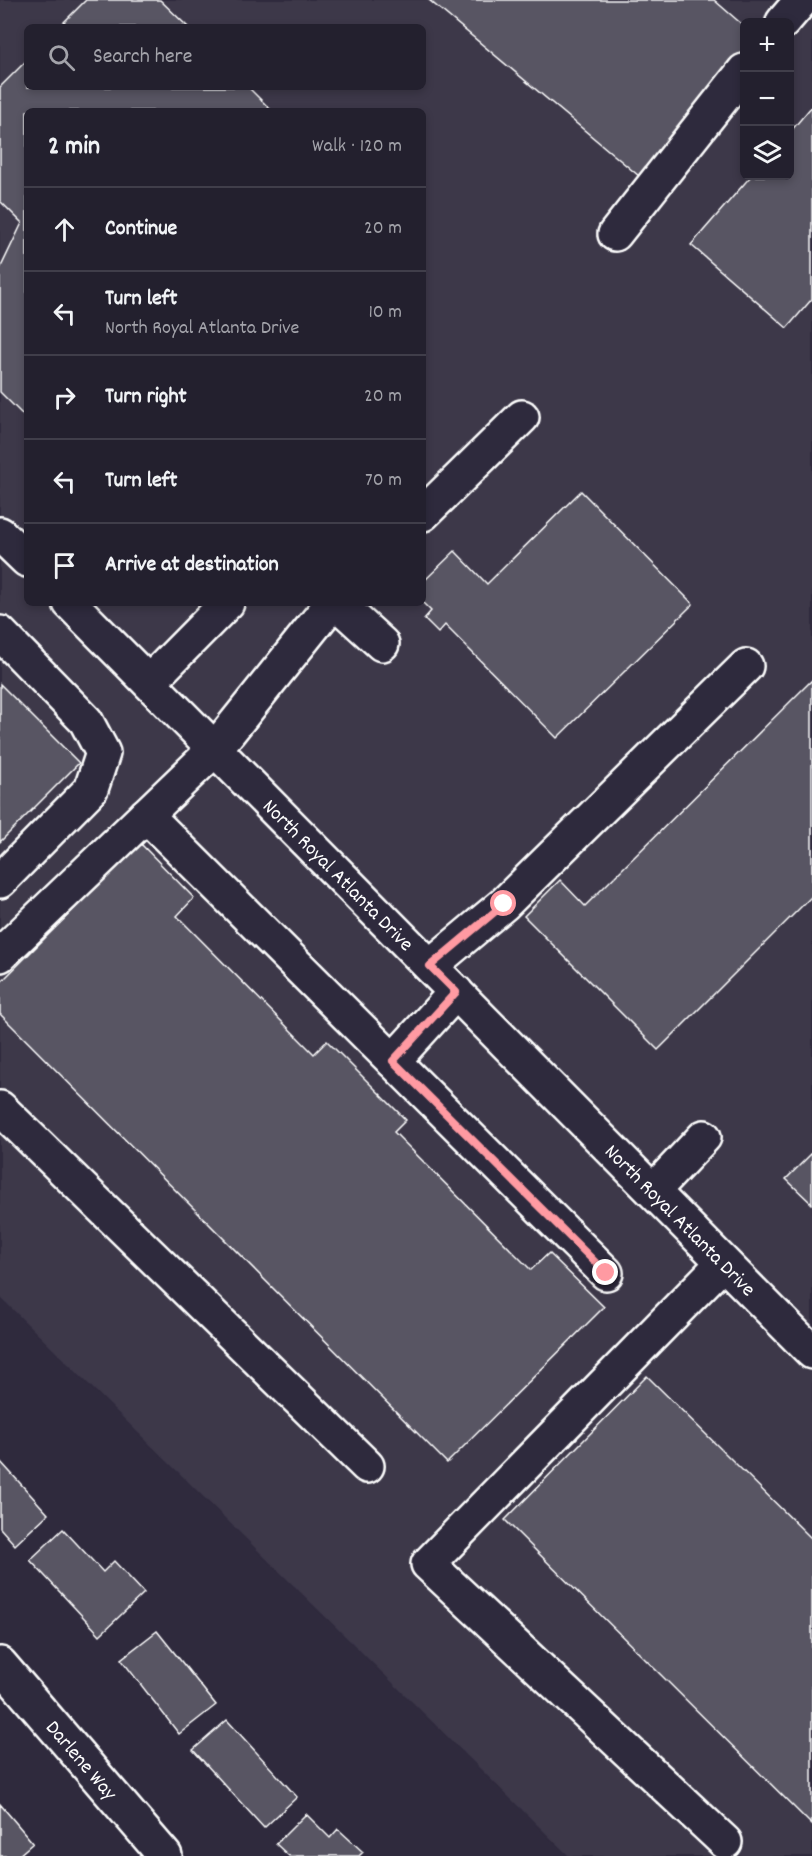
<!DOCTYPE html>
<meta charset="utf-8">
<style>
:root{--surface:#23202e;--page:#2f2d3a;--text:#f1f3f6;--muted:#a3a3aa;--line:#403e4a}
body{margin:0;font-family:Dekko,sans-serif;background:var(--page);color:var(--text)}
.controls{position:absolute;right:18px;top:18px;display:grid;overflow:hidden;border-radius:9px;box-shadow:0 3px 9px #0003}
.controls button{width:54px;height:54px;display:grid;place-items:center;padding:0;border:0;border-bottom:2px solid var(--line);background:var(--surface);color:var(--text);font:30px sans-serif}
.stop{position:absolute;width:18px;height:18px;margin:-14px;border:4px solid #ff9aa2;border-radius:50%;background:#fff}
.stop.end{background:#ff9aa2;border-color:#fff;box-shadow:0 2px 6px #0008}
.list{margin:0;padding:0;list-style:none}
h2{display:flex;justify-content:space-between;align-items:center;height:78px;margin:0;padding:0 24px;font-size:26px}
h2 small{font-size:20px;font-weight:400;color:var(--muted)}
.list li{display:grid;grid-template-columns:39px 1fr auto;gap:18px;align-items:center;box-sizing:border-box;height:84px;padding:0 24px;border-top:2px solid var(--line)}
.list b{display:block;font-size:22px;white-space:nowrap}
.list p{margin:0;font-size:20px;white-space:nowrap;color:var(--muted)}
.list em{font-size:20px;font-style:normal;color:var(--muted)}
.icon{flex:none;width:33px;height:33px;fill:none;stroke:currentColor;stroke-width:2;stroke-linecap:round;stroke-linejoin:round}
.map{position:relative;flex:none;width:812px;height:1856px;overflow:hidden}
.search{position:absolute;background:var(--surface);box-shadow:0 3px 9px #0003;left:24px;top:24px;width:402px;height:66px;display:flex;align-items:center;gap:15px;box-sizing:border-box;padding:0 21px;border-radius:9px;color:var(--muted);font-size:22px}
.panel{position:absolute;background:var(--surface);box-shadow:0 3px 9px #0003;left:24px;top:108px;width:402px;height:498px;border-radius:9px}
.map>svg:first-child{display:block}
.built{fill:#3c3749;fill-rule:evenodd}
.building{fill:#595564;stroke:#fff;stroke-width:1.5}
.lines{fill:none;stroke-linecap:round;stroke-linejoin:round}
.minor-casing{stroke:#fff;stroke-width:38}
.minor{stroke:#2f2a3d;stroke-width:33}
.route{stroke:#ff9aa2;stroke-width:8}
.labels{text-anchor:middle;stroke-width:4.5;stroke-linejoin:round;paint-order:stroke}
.street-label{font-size:21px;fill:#fff;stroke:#2f2a3d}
</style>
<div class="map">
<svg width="812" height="1856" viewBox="0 0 812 1856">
<rect width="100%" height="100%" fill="#2f2a3d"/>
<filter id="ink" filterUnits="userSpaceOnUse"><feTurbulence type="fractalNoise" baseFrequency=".0167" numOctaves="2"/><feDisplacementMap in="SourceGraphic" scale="12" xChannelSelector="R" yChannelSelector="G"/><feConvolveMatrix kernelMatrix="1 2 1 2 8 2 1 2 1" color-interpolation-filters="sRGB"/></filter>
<g filter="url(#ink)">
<path class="built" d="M0 0H812V1856H569L0 1297ZM744 22H790V176H744ZM27 27H423V87H27ZM27 111H423V603H27Z"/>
<path class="building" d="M86 0H160L188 27H59Z
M429 0H714L744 26V50L639 176Z
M27 60V87H248L272 111H27V419L0 392V269L22 223 0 201V87Z
M812 106V299L787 328 691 245 751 176H790V132Z
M581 491 693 604 557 738 445 625 438 633 424 619 431 611 423 603V582L455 551 487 584Z
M812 680V896L658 1050 524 916 560 880 585 906Z
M0 684 79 763 0 842Z
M140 843 194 898 177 916 314 1054 327 1041 406 1120 394 1132 531 1270 549 1253 604 1307 447 1463 0 1014V983Z
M812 1153V1204L786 1179Z
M647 1376 812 1539V1825L505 1520Z
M0 1461 48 1514 15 1545 0 1528Z
M63 1529 103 1572 114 1561 144 1593 100 1635 30 1560Z
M157 1631 216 1705 179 1734 121 1659Z
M227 1720 297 1797 264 1828 193 1750Z
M0 1804 33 1843 18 1856H0Z
M306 1814 330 1838 338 1829 363 1852 359 1856H289L276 1844Z"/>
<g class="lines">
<g class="minor-casing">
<g id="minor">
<path d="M783 22 802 0"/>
<path d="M615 234 744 71"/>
<path d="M423 514 522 417"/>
<path d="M0 534 27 560"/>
<path id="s1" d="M70 603 812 1352"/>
<path d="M337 603 382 644"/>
<path d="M0 633 86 721 103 753 91 789 0 881"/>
<path d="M149 682 227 603"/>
<path d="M146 815 606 1273"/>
<path d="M0 955 215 749 332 603"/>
<path d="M430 966 504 904 746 666"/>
<path d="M393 1061 456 992"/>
<path d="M0 1108 367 1466"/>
<path d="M653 1191 704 1137"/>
<path d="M723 1263 428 1564 725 1842"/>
<path id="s2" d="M0 1664 165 1856"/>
</g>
</g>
<use href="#minor" class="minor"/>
</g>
</g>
<g class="lines" filter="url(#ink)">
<path class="route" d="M504 904 430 966 456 992 393 1061 606 1273"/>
</g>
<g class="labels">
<g class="street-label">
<text dy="7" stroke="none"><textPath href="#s1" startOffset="382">North Royal Atlanta Drive</textPath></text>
<text dy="7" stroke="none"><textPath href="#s1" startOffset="868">North Royal Atlanta Drive</textPath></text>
<text dy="7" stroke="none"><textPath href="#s2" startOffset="126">Darlene Way</textPath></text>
</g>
</g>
</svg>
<div class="controls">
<button>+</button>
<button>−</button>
<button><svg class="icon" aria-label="layers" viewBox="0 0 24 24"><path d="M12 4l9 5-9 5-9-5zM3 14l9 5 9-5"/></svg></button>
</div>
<div class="stop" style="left:504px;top:904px"></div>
<div class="stop end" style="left:606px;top:1273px"></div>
<div class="search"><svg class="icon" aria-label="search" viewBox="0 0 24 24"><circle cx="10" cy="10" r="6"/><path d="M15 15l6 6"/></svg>Search here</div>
<section class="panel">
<h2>2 min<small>Walk · 120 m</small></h2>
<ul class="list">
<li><svg class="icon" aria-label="ahead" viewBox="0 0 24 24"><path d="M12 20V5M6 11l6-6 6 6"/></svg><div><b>Continue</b></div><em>20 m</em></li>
<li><svg class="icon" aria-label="left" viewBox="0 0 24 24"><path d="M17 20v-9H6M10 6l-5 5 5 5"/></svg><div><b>Turn left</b><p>North Royal Atlanta Drive</p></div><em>10 m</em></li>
<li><svg class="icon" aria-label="right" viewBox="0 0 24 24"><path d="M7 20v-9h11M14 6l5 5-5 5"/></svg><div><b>Turn right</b></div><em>20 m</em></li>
<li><svg class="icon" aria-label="left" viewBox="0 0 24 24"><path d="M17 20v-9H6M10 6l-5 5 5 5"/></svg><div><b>Turn left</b></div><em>70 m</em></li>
<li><svg class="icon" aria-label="arrive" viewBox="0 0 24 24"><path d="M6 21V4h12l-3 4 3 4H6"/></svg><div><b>Arrive at destination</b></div></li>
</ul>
</section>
</div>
